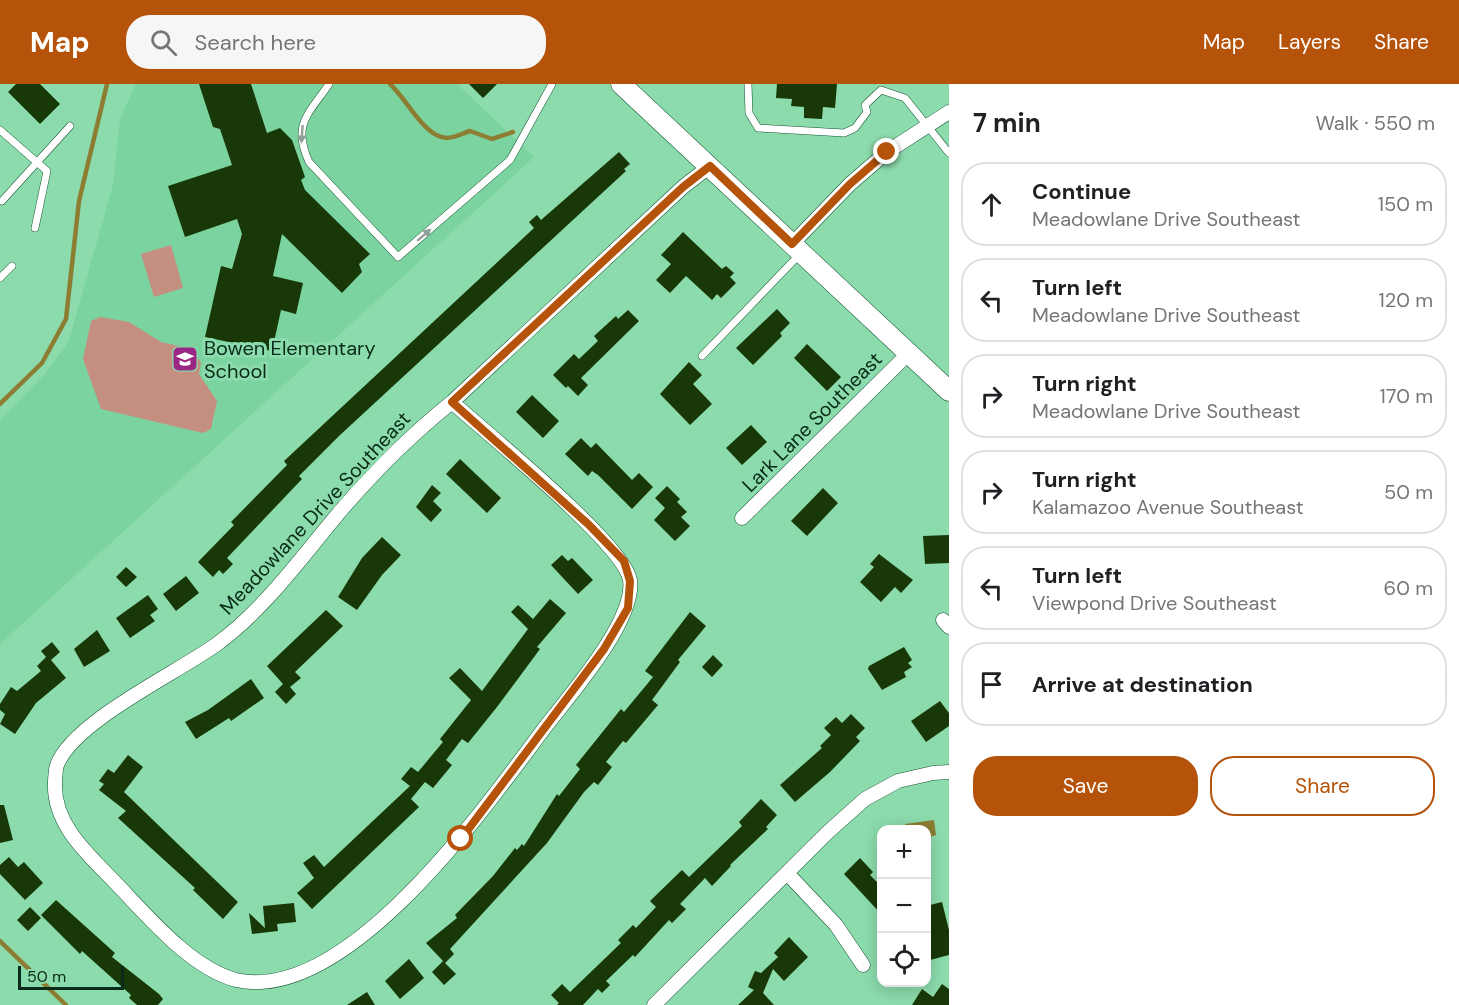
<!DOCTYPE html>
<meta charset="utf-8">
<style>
:root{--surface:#fff;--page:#f6f6f6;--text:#202124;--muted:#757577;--line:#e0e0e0;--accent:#b45309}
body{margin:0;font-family:"DM Sans",sans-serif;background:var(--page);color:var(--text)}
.controls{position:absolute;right:18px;bottom:18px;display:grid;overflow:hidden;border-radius:12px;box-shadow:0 3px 15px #0003}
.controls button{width:54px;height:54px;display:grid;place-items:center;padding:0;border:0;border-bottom:2px solid var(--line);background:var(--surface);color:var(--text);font:30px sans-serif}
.scale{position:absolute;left:18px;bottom:15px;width:106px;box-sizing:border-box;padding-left:6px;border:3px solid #092b19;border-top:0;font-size:16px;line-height:21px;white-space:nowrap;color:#092b19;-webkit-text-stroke:4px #8cdbac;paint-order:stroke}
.stop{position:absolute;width:18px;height:18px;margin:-14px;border:4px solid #b45309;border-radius:50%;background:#fff}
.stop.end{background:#b45309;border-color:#fff;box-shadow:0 2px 6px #0008}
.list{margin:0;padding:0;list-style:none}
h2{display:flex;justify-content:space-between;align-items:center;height:78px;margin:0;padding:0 24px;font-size:26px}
h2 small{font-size:20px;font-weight:400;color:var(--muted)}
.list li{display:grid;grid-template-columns:39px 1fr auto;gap:18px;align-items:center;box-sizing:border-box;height:84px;margin:0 12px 12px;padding:0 12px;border:2px solid var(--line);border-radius:24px}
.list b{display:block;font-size:22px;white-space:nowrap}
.list p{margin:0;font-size:20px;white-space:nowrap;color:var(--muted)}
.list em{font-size:20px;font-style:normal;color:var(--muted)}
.actions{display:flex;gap:12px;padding:18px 24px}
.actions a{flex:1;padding:14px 0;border:2px solid var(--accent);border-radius:24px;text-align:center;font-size:21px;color:var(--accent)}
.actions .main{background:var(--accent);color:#fff}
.icon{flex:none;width:33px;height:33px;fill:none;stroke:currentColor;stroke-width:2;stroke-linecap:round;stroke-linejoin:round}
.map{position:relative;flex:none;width:949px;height:921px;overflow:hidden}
header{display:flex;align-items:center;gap:36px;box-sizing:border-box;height:84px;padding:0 30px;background:var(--accent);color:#fff}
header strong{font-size:28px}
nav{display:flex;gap:33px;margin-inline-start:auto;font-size:21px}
.search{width:420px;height:54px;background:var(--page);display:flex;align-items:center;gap:15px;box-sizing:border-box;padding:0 21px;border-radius:24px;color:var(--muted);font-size:22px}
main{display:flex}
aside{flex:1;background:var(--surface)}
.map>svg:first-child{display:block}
.built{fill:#7bd39f}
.green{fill:#c48f80}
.water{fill:#8d7d33}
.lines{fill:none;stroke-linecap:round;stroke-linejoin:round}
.stream{stroke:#8d7d33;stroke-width:4.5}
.building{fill:#183807}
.service-casing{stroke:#145334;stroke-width:8}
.minor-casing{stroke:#145334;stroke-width:15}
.secondary-casing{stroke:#145334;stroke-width:21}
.service{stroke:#fff;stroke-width:7}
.minor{stroke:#fff;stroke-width:14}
.secondary{stroke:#fff;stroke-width:20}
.oneway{fill:#90a098}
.route{stroke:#b45309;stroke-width:8}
.labels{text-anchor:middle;stroke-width:6;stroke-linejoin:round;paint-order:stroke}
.poi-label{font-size:20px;fill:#092b19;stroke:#8cdbac;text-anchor:start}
.street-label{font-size:20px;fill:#092b19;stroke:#8cdbac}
</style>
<header>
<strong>Map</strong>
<div class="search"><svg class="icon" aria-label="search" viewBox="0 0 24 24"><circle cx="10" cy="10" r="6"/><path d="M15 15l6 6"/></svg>Search here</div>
<nav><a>Map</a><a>Layers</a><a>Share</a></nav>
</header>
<main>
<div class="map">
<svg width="949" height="921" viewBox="0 0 949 921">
<rect width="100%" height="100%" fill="#8cdbac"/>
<path class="built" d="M136 0H457L534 73 0 560V336L44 291 68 259 113 101 120 35Z"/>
<path class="green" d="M171 161 183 204 154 213 141 170Z
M100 233 129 238 161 258 179 262 184 271 198 274 201 279 199 290 217 317 211 345 203 349 101 325 83 275 91 237Z"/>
<path class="water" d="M934 736 936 751 927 754 926 746 906 745 905 740Z"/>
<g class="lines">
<path class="stream" d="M390 0C407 15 424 53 447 54 455 54 463 49 470 47L492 55 513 48
M0 320 42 279 66 235 79 117 107 0
M0 857 66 921"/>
</g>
<path class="building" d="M16 0H40L60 20 40 40 8 8Z
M199 0H251L267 49 280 44 292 56 305 93 301 96 305 106 370 170 359 180 362 188 342 209 282 150 273 192 303 199 296 230 281 226 272 267 205 253 221 182 232 185 242 150 237 135 185 153 168 102 232 81 220 45 213 43Z
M469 0H497L483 14Z
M777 0H837L835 24 823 23 822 35 804 34V23L791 22 792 15 776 14Z
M619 68 630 80 624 85 626 87 339 352 299 392 302 395 227 474 233 480 223 490 219 486 213 493 198 478 234 441 231 438 287 381 284 377 534 144 529 138 537 131 541 136Z
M683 148 722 185 726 182 734 189 730 193 736 199 721 214 717 210 712 216 686 192 670 209 656 196 671 180 661 171Z
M777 225 790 239 780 249 782 252 753 281 736 264Z
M628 226 639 237 581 294 588 301 578 312 568 302 566 304 553 291 574 270 579 275 598 257 594 252 616 232 618 235Z
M807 260 841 293 827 307 794 274Z
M689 278 702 291 693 300 712 320 690 341 660 310Z
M532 311 559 337 543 354 516 328Z
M751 341 767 358 742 381 726 364Z
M581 354 591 364 596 359 632 396 639 389 653 403 632 425 598 391 592 387 588 392 565 370Z
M460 375 501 414 487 429 446 390Z
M432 401 441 409 433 417 442 426 431 438 416 423Z
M667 402 680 415 677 418 687 428 681 433 690 442 675 457 654 436 665 424 655 414Z
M823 404 838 419 807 452 791 437Z
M949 451V479L925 480 923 452Z
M382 453 401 471 382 491 357 526 338 513 362 474Z
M879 470 913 496 901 509 895 503 881 518 860 498 874 483 870 480Z
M562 471 568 477 572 474 593 496 578 510 551 481Z
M126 483 137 493 126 503 116 493Z
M186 492 199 509 176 527 163 510Z
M148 511 158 525 150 531 155 537 130 554 116 534Z
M550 515 566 529 537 563 540 565 497 623 468 659 462 655 446 676 452 681 433 704 425 698 411 715 419 723 312 825 297 809 314 794 303 779 314 771 324 783 410 702 401 695 411 683 418 688 443 658 440 655 471 616 449 594 460 584 482 607 528 545 511 528 518 521 533 535Z
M326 526 343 542 295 588 301 594 290 603 296 610 286 620 275 608 283 600 267 582Z
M690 528 706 542 678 576 680 578 652 616 658 621 626 659 623 657 606 678 612 683 598 701 594 698 584 708 547 759 450 865 454 870 445 879 456 890 444 901 432 888 443 877 426 859 457 834 455 831 493 792 515 764 517 766 522 760 524 762 557 710 559 712 580 685 576 681 621 625 624 628 653 593 645 587Z
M97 546 110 567 84 583 74 565Z
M52 558 60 568 51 576 66 594 36 619 15 650 0 640 5 630 0 626V620L11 603 17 607 41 587 37 582 46 573 41 567Z
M904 563 912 576 908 579 912 583 904 588 906 593 882 606 868 585 869 582Z
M713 571 723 581 712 593 702 583Z
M251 595 264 614 231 637 229 634 196 655 185 638 208 626Z
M940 617 949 629V642L926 658 911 637Z
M851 630 865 644 856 653 860 657 830 688 795 718 780 701 822 664 820 662 831 651 824 644 836 633 842 639Z
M128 671 143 683 124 708 238 818 223 835 193 806 195 804 118 734 126 727 99 706 104 700 99 697 108 685 114 689Z
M761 715 777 731 766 743 768 745 730 781 731 782 712 802 705 794 680 820 686 825 672 839 669 836 635 873 633 871 606 897 610 901 602 909 598 905 583 921H557L559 919 551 911 562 900 570 908 621 859 618 856 633 841 636 844 656 823 650 817 682 786 689 793 742 742 739 738Z
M0 721H4L13 756 0 759Z
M9 773 18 783 24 778 43 799 25 816 0 790V781Z
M860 774 873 788 870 791 882 803V831L844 790Z
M56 816 115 869 112 873 159 910 163 915 158 921H137L129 914 131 911 82 867 80 870 41 831Z
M942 818 949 846V871L930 876 927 861V825L931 824 930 821Z
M294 819 296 838 277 840 278 847 252 850 249 829 265 844 263 822Z
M30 823 41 834 28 847 17 836Z
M789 853 808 873 784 897 773 885 763 909 774 921H738L754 906 748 903 755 887 761 889 778 873 774 869Z
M409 875 424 894 400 915 385 897Z
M942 900 949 905V921H912L922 905 933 913Z
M367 908 375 921H347Z"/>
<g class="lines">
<g class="service-casing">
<path id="service" d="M329 0C308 31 292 40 309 78L398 173 510 76 552 0
M748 0 749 29 758 44 844 49 855 44 867 28 865 21 881 6 905 14 949 69
M0 46 47 87 35 144
M2 117 70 42
M0 194 12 182
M702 272 799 171"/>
</g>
<g class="minor-casing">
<path id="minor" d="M792 160 850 100 887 68 949 28
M452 318C485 348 624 460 630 496 636 537 568 613 543 646 486 722 347 921 236 896 187 883 142 825 107 790 81 764 53 736 55 698 55 696 56 682 57 681 74 637 177 589 217 560 267 523 303 471 343 424 376 386 412 350 452 318L683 103 710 82
M742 434 909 269
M943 536 949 543
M787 789 836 841 863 881
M654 921 828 748 865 715 898 697 933 689 949 688"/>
</g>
<g class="secondary-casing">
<path id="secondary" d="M621 0 949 307"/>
</g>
<use href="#service" class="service"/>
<use href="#minor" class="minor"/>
<use href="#secondary" class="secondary"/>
</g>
<defs><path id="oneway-solid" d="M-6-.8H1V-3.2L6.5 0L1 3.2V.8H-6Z" transform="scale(1.5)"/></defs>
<g class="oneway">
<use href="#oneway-solid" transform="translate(302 50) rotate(94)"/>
<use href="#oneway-solid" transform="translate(424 151) rotate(-41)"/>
</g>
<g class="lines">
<path class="route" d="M461 755 604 565 628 524 630 497 624 477 588 440 452 318 683 103 710 82 792 160 850 100 887 68"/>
</g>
<defs>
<g id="school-square" transform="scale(1.35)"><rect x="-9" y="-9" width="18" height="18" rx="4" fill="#9a2784" stroke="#8cdbac"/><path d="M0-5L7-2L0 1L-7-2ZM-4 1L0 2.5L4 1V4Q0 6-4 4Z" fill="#fff"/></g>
</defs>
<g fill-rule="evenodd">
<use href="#school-square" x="185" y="275"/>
</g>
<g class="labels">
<g class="poi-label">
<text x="204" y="271">Bowen Elementary<tspan x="204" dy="23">School</tspan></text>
</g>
<g class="street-label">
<text transform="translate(812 338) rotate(-45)" y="7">Lark Lane Southeast</text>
<text transform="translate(315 429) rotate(-47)" y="7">Meadowlane Drive Southeast</text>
</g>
</g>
</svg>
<div class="controls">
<button>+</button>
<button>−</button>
<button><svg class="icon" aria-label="locate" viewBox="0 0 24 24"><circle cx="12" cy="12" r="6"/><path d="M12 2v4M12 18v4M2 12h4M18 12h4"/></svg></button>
</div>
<div class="scale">50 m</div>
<div class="stop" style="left:461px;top:755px"></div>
<div class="stop end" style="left:887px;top:68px"></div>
</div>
<aside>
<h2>7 min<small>Walk · 550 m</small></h2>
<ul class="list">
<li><svg class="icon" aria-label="ahead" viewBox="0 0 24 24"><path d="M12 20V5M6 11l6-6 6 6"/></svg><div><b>Continue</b><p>Meadowlane Drive Southeast</p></div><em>150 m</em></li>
<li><svg class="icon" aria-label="left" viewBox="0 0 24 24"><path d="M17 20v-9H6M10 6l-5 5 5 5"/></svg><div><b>Turn left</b><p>Meadowlane Drive Southeast</p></div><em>120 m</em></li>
<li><svg class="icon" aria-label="right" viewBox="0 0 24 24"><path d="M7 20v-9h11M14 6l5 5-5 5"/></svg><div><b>Turn right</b><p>Meadowlane Drive Southeast</p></div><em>170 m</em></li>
<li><svg class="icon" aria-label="right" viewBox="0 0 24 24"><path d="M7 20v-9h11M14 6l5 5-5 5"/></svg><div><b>Turn right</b><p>Kalamazoo Avenue Southeast</p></div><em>50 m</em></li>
<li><svg class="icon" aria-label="left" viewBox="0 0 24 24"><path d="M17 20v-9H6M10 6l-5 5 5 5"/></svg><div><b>Turn left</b><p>Viewpond Drive Southeast</p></div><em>60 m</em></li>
<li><svg class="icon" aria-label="arrive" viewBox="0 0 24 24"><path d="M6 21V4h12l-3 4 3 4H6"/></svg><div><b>Arrive at destination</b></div></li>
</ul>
<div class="actions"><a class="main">Save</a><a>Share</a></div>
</aside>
</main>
